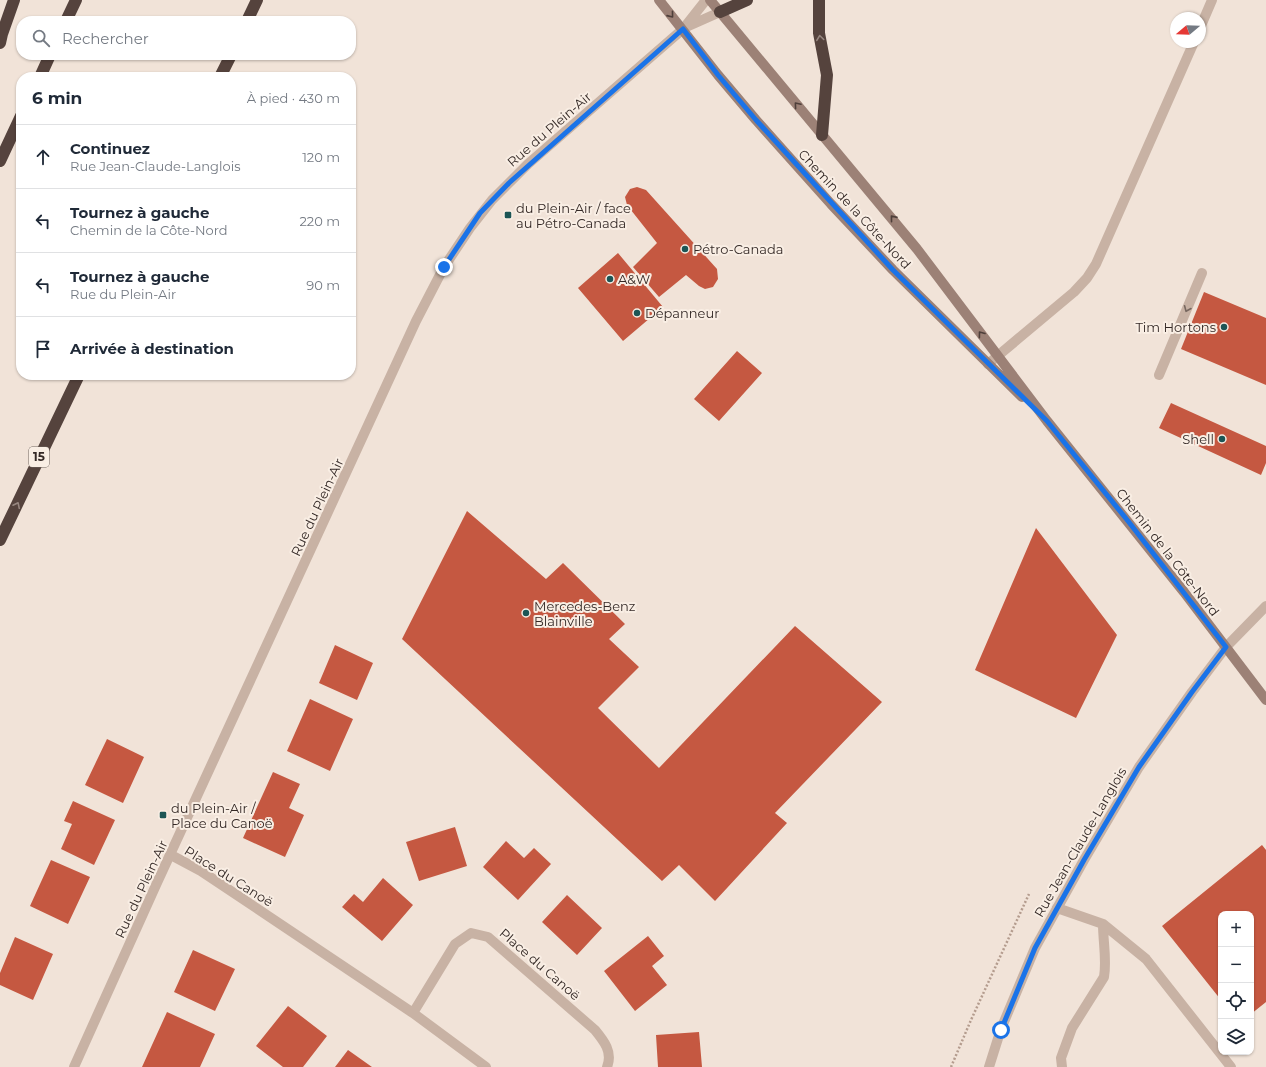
<!DOCTYPE html>
<html lang="fr">
<meta charset="utf-8">
<style>
:root{--surface:#fff;--page:#f6f6f7;--text:#1f2937;--muted:#747a83;--line:#e0e1e3}
body{margin:0;font-family:Montserrat,sans-serif;background:var(--page);color:var(--text)}
.controls{position:absolute;right:12px;bottom:12px;display:grid;overflow:hidden;border-radius:8px;box-shadow:0 1px 3px #0004}
.controls button{width:36px;height:36px;display:grid;place-items:center;padding:0;border:0;border-bottom:1px solid var(--line);background:var(--surface);color:var(--text);font:20px sans-serif}
.compass{position:absolute;left:1170px;top:12px;width:36px;height:36px;border-radius:50%;background:var(--surface);box-shadow:0 1px 3px #0004;rotate:251deg}
.stop{position:absolute;width:12px;height:12px;margin:-9px;border:3px solid #1a73e8;border-radius:50%;background:#fff}
.stop.end{background:#1a73e8;border-color:#fff;box-shadow:0 1px 4px #0008}
.list{margin:0;padding:0;list-style:none}
h2{display:flex;justify-content:space-between;align-items:center;height:52px;margin:0;padding:0 16px;font-size:17px}
h2 small{font-size:13px;font-weight:400;color:var(--muted)}
.list li{display:grid;grid-template-columns:26px 1fr auto;gap:12px;align-items:center;box-sizing:border-box;height:64px;padding:0 16px;border-top:1px solid var(--line)}
.list b{display:block;font-size:15px;white-space:nowrap}
.list p{margin:0;font-size:13px;white-space:nowrap;color:var(--muted)}
.list em{font-size:13px;font-style:normal;color:var(--muted)}
.icon{flex:none;width:22px;height:22px;fill:none;stroke:currentColor;stroke-width:2;stroke-linecap:round;stroke-linejoin:round}
.map{position:relative;flex:none;width:1266px;height:1067px;overflow:hidden}
.search{position:absolute;background:var(--surface);box-shadow:0 1px 3px #0004;left:16px;top:16px;width:340px;height:44px;display:flex;align-items:center;gap:10px;box-sizing:border-box;padding:0 14px;border-radius:16px;color:var(--muted);font-size:15px}
.panel{position:absolute;background:var(--surface);box-shadow:0 1px 3px #0004;left:16px;top:72px;width:340px;height:308px;border-radius:16px}
.map>svg:first-child{display:block}
.building{fill:#c55841}
.lines{fill:none;stroke-linecap:round;stroke-linejoin:round}
.path{stroke:#b49c8e;stroke-width:2.5;stroke-dasharray:2 2;stroke-linecap:butt}
.lane{stroke:#c8b2a4;stroke-width:10}
.street{stroke:#c8b2a4;stroke-width:10}
.secondary{stroke:#9c8176;stroke-width:10}
.highway{stroke:#55433d;stroke-width:12}
.oneway{stroke:#4e3f3a}
.oneway2{stroke:#978780}
.oneway3{stroke:#77675f}
.route{stroke:#1a73e8;stroke-width:5}
.poi-dot{fill:#1c5555;stroke:#f9eee4;stroke-width:1.5}
.labels{text-anchor:middle;stroke-width:4;stroke-linejoin:round;paint-order:stroke}
.shield{fill:#f9eee4;stroke:#6f645f;stroke-width:1}
.shield-label{font-size:12px;font-weight:bold;fill:#342926}
.street-label{font-size:13px;fill:#342926;stroke:#f9eee4}
.poi-label{font-size:13px;fill:#342926;stroke:#f9eee4;text-anchor:start}
</style>
<div class="map">
<svg width="1266" height="1067" viewBox="0 0 1266 1067">
<rect width="100%" height="100%" fill="#f1e3d8"/>
<path class="building" d="M637 187 646 190 717 269 718 279 713 287 705 289 699 286 686 275 659 297 633 267 657 243 627 205 625 197 630 189Z
M618 253 663 307 623 341 578 288Z
M1204 292 1266 318V385L1181 349Z
M737 351 762 373 719 421 694 399Z
M1171 403 1266 446V463L1261 475 1159 428Z
M467 511 546 579 563 563 625 624 609 639 639 667 598 708 659 768 795 626 882 702 775 813 787 823 715 901 679 865 662 881 402 639Z
M1036 528 1117 635 1076 718 975 670Z
M335 645 373 663 357 700 319 683Z
M310 699 353 719 330 771 287 751Z
M107 739 144 757 123 803 85 785Z
M273 772 300 784 289 808 304 815 285 857 243 838Z
M73 801 115 820 94 865 61 849 72 824 64 821Z
M455 827 467 866 419 881 406 842Z
M506 841 524 858 534 848 551 864 518 900 483 867Z
M1262 845 1266 850V1002L1251 1014V914H1221V1000L1162 926Z
M51 860 90 877 68 924 30 906Z
M383 878 413 905 382 941 342 907 354 894 363 902Z
M567 895 602 928 577 955 542 922Z
M648 936 664 956 652 966 667 985 635 1011 604 971Z
M15 937 53 954 33 1000 0 985V973Z
M193 950 235 969 215 1011 174 992Z
M288 1006 327 1036 303 1067H283L256 1046Z
M167 1012 215 1034 200 1067H142Z
M699 1032 702 1067H658L656 1035Z
M348 1050 372 1067H335Z"/>
<g class="lines">
<path class="path" d="M951 1067 971 1020 1029 894"/>
<path class="lane" d="M1200 28 1212 0
M988 364 1074 292 1087 278 1096 264 1194 42
M1159 375 1202 273
M1057 908 1103 924 1146 959 1231 1067
M1062 1067 1061 1058 1072 1028 1104 977C1107 960 1103 942 1103 924"/>
<path class="street" d="M684 28 720 12
M171 855 201 871 413 1013 486 1067
M413 1013 455 944 471 933 488 937 595 1030C604 1041 613 1052 607 1067
M74 1067 156 885 416 321 444 267 470 228 492 200 528 164 683 29 706 0
M989 1067 1001 1029 1035 948 1084 860 1139 767 1192 692 1226 647 1266 606"/>
<path class="secondary" d="M659 0 718 75 756 120 831 204 893 270 1022 397
M710 0 917 249 1047 421 1184 592 1266 700"/>
<path class="highway" d="M819 0V33L827 75 822 135
M720 12 747 0
M66 21 76 0
M247 21 257 0
M0 43 2 34 14 0
M40 77 50 55
M220 77 231 55
M0 161 21 116
M0 540 79 375"/>
</g>
<defs><path id="oneway-chevron" d="M-2-3.5L2.5 0L-2 3.5" fill="none" stroke-width="1.6" stroke-linecap="round" stroke-linejoin="round"/></defs>
<g class="oneway">
<use href="#oneway-chevron" transform="translate(671 15) rotate(51)"/>
<use href="#oneway-chevron" transform="translate(797 105) rotate(-130)"/>
<use href="#oneway-chevron" transform="translate(893 218) rotate(-129)"/>
<use href="#oneway-chevron" transform="translate(981 334) rotate(-127)"/>
</g>
<g class="oneway2">
<use href="#oneway-chevron" transform="translate(820 38) rotate(-98)"/>
<use href="#oneway-chevron" transform="translate(17 505) rotate(-64)"/>
</g>
<use class="oneway3" href="#oneway-chevron" transform="translate(1187 309) rotate(113)"/>
<g class="lines">
<path class="route" d="M444 267 480 213 509 183 683 29 718 75 756 120 893 270 1047 421 1128 521 1226 647 1192 692 1139 767 1084 860 1035 948 1001 1030"/>
</g>
<g class="poi-dot">
<rect x="504" y="211" width="8" height="8" rx="2"/>
<circle cx="685" cy="249" r="4"/>
<circle cx="610" cy="279" r="4"/>
<circle cx="637" cy="313" r="4"/>
<circle cx="1224" cy="327" r="4"/>
<circle cx="1222" cy="439" r="4"/>
<circle cx="526" cy="613" r="4"/>
<rect x="159" y="811" width="8" height="8" rx="2"/>
</g>
<g class="labels">
<rect class="shield" x="29" y="447" width="20" height="20" rx="3"/>
<g class="shield-label">
<text x="39" y="461">15</text>
</g>
<g class="street-label">
<text transform="translate(549 129) rotate(-41)" y="5">Rue du Plein-Air</text>
<text transform="translate(855 209) rotate(47)" y="5">Chemin de la Côte-Nord</text>
<text transform="translate(317 507) rotate(-65)" y="5">Rue du Plein-Air</text>
<text transform="translate(1168 552) rotate(52)" y="5">Chemin de la Côte-Nord</text>
<text transform="translate(1080 842) rotate(-60)" y="5">Rue Jean-Claude-Langlois</text>
<text transform="translate(229 876) rotate(32)" y="5">Place du Canoë</text>
<text transform="translate(141 889) rotate(-65)" y="5">Rue du Plein-Air</text>
<text transform="translate(540 964) rotate(41)" y="5">Place du Canoë</text>
</g>
<g class="poi-label">
<text x="516" y="213">du Plein-Air / face<tspan x="516" dy="15">au Pétro-Canada</tspan></text>
<text x="693" y="254">Pétro-Canada</text>
<text x="618" y="284">A&amp;W</text>
<text x="645" y="318">Dépanneur</text>
<text x="1216" y="332" text-anchor="end">Tim Hortons</text>
<text x="1214" y="444" text-anchor="end">Shell</text>
<text x="534" y="611">Mercedes-Benz<tspan x="534" dy="15">Blainville</tspan></text>
<text x="171" y="813">du Plein-Air /<tspan x="171" dy="15">Place du Canoë</tspan></text>
</g>
</g>
</svg>
<div class="controls">
<button>+</button>
<button>−</button>
<button><svg class="icon" aria-label="locate" viewBox="0 0 24 24"><circle cx="12" cy="12" r="6"/><path d="M12 2v4M12 18v4M2 12h4M18 12h4"/></svg></button>
<button><svg class="icon" aria-label="layers" viewBox="0 0 24 24"><path d="M12 4l9 5-9 5-9-5zM3 14l9 5 9-5"/></svg></button>
</div>
<svg class="compass" viewBox="-18 -18 36 36"><path d="M0-13l5 13h-10z" fill="#e53935"/><path d="M0 13l5-13h-10z" fill="#747a83"/></svg>
<div class="stop" style="left:1001px;top:1030px"></div>
<div class="stop end" style="left:444px;top:267px"></div>
<div class="search"><svg class="icon" aria-label="search" viewBox="0 0 24 24"><circle cx="10" cy="10" r="6"/><path d="M15 15l6 6"/></svg>Rechercher</div>
<section class="panel">
<h2>6 min<small>À pied · 430 m</small></h2>
<ul class="list">
<li><svg class="icon" aria-label="ahead" viewBox="0 0 24 24"><path d="M12 20V5M6 11l6-6 6 6"/></svg><div><b>Continuez</b><p>Rue Jean-Claude-Langlois</p></div><em>120 m</em></li>
<li><svg class="icon" aria-label="left" viewBox="0 0 24 24"><path d="M17 20v-9H6M10 6l-5 5 5 5"/></svg><div><b>Tournez à gauche</b><p>Chemin de la Côte-Nord</p></div><em>220 m</em></li>
<li><svg class="icon" aria-label="left" viewBox="0 0 24 24"><path d="M17 20v-9H6M10 6l-5 5 5 5"/></svg><div><b>Tournez à gauche</b><p>Rue du Plein-Air</p></div><em>90 m</em></li>
<li><svg class="icon" aria-label="arrive" viewBox="0 0 24 24"><path d="M6 21V4h12l-3 4 3 4H6"/></svg><div><b>Arrivée à destination</b></div></li>
</ul>
</section>
</div>
